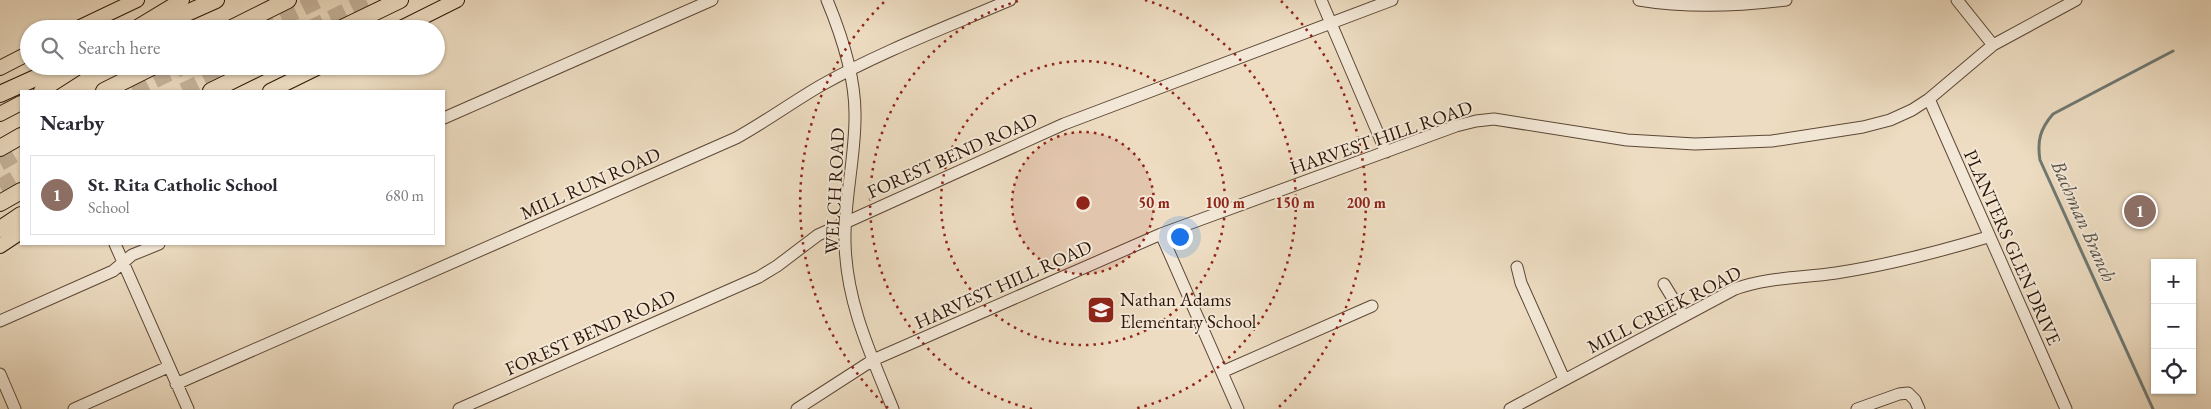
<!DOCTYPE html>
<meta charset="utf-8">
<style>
:root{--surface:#fff;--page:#f2f2f3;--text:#2b2b33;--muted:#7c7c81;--line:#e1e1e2;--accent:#8f2418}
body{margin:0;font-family:"EB Garamond",serif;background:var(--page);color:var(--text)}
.controls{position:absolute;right:15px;bottom:15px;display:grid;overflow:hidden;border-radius:0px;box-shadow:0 1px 4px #0004}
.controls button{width:45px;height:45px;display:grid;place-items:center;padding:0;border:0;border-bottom:1px solid var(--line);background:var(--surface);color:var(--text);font:25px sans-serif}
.you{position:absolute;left:1179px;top:236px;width:18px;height:18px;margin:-12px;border:4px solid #fff;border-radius:50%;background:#1a73e8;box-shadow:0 0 0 8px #1a73e833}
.badge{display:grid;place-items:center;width:32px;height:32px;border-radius:50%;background:var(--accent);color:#fff;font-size:16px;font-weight:700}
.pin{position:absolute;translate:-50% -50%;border:2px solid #fff;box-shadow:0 1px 5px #0006}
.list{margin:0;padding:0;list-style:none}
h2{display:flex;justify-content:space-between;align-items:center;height:65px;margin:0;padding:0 20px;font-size:21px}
h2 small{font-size:16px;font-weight:400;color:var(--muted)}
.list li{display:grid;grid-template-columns:32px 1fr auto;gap:15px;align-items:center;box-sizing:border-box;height:80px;margin:0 10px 10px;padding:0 10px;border:1px solid var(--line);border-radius:0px}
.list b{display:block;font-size:19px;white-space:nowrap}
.list p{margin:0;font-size:16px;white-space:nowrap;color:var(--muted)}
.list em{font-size:16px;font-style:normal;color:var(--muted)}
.icon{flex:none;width:28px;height:28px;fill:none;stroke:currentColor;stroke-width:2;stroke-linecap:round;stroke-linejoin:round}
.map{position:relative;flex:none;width:2211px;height:409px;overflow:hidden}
.search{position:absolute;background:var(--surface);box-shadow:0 1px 4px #0004;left:20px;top:20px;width:425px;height:55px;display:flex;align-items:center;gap:12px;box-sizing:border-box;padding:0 18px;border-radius:28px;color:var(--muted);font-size:19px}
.panel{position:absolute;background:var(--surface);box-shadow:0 1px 4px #0004;left:20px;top:90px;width:425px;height:155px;border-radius:0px}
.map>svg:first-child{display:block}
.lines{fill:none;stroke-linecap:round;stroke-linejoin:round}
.stream{stroke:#6f7872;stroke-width:3}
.highway-tunnel{stroke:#c6b49c;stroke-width:16;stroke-dasharray:16 8;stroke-linecap:butt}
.minor-casing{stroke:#5c4736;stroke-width:13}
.major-casing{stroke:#2c1507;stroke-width:16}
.highway-casing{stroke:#2c1507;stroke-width:18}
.minor{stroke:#f3e8d7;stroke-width:11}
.major{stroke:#eddcc1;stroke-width:14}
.highway{stroke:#eddcc1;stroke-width:16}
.ring{fill:none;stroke:#8f2418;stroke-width:2.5;stroke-dasharray:2.5 5}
.labels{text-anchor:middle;stroke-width:4;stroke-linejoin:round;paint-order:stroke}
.street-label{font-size:19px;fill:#2c1507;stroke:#f3e8d7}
.poi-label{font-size:19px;fill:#2c1507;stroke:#f3e8d7;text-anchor:start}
.water-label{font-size:20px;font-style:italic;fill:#534f46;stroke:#f3e8d7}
.centre{fill:#8f2418;stroke:#f3e8d7;stroke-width:2.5}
.ring-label{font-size:15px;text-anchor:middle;font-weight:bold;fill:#8f2418;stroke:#f3e8d7;stroke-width:4;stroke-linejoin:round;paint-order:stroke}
</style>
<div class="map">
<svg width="2211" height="409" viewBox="0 0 2211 409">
<rect width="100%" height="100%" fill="#eddcc1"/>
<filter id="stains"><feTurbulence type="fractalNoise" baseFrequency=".004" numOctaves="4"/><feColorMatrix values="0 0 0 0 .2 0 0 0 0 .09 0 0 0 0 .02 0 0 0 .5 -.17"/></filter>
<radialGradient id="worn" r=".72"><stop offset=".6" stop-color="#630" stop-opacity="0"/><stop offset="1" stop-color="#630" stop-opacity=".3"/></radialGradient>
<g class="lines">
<path class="stream" d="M2153 409 2040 160C2037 141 2040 129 2053 114L2173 51"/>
<path class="highway-tunnel" d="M260 29 319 0
M309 29 368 0
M133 91 184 66
M183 91 234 66
M0 163 21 151
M0 187 21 175"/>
<g class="minor-casing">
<path id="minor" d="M827 0C842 36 856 78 855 118 855 159 844 201 845 242 846 302 871 355 893 409
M1321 0 1386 152
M1639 0C1686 8 1739 6 1786 0
M1957 0 1993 45
M1929 99 2066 409
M444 118 712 0
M1161 234 1238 409
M115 244 188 409
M1517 267 1521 283 1564 379
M1664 284 1683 315
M0 321 113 271 132 255 159 244
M1222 372 1372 306
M0 374 15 409
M176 384 736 138C765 122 791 103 820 86 880 52 947 27 1010 0
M74 409 168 367
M459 409 759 277 777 266 818 235 1064 124 1392 0
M797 409 873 360 1161 234 1456 126 1476 121 1494 119 1627 140 1695 144 1772 141 1863 127 1890 120 1912 110 1929 99 1993 45 2076 0
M1510 409 1735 289C1768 277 1802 278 1836 273 1888 265 1938 252 1988 237
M1857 409 1899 394 1908 393 1915 400 1919 409"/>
</g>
<g class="major-casing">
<path id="major" d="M76 29 137 0
M134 29 182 0
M399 29 457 0
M0 68 29 53
M41 91 80 66
M270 91 321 66
M0 114 21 103
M0 246 21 232"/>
</g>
<g class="highway-casing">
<path id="highway" d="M151 29 216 0
M230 29 288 0
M340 29 400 0
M104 91 154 66
M211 91 262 66
M0 94 62 66
M0 148 21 136
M0 203 21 191
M0 229 21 215"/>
</g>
<use href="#minor" class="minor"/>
<use href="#major" class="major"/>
<use href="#highway" class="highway"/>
</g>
<circle cx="1083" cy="203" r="71" fill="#8f2418" fill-opacity=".12"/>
<g class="ring">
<circle cx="1083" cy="203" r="71"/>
<circle cx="1083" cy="203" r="142"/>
<path d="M1032 409A212 212 0 0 1 1021 0M1145 0A212 212 0 0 1 1134 409"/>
<path d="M888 408A283 283 0 0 1 885 1M1281 1A283 283 0 0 1 1278 408"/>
</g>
<defs>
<g id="school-square" transform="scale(1.4375)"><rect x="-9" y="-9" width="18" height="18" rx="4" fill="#8f2418" stroke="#f3e8d7"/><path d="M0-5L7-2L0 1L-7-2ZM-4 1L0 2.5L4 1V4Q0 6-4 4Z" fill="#fff"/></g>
</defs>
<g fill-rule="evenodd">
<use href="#school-square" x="1101" y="310"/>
</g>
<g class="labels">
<g class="street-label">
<text transform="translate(1381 137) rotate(-19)" y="7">HARVEST HILL ROAD</text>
<text transform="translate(952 155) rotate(-24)" y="7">FOREST BEND ROAD</text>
<text transform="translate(590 183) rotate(-24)" y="7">MILL RUN ROAD</text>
<text transform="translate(834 191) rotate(-87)" y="7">WELCH ROAD</text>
<text transform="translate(2013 247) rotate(66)" y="7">PLANTERS GLEN DRIVE</text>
<text transform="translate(1003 284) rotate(-24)" y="7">HARVEST HILL ROAD</text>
<text transform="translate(1664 309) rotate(-27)" y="7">MILL CREEK ROAD</text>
<text transform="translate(590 332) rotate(-24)" y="7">FOREST BEND ROAD</text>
</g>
<g class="poi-label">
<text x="1120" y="306">Nathan Adams<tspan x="1120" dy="22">Elementary School</tspan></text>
</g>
<g class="water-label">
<text transform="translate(2084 221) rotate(66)" y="7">Bachman Branch</text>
</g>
</g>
<circle cx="1083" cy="203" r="8" class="centre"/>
<g class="ring-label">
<text x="1154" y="208">50 m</text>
<text x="1225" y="208">100 m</text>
<text x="1295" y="208">150 m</text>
<text x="1366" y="208">200 m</text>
</g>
<rect width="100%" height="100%" filter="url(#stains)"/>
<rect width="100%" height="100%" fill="url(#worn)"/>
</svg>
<div class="controls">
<button>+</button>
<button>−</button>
<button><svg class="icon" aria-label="locate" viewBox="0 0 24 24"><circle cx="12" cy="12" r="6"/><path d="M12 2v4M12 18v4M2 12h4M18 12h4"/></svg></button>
</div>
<div class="you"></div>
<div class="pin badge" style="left:2140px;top:211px;background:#8d6e63">1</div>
<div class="search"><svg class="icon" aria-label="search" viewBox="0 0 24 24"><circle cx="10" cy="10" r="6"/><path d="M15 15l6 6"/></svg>Search here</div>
<section class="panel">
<h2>Nearby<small></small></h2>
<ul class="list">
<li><span class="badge" style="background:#8d6e63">1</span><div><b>St. Rita Catholic School</b><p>School</p></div><em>680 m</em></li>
</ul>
</section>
</div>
